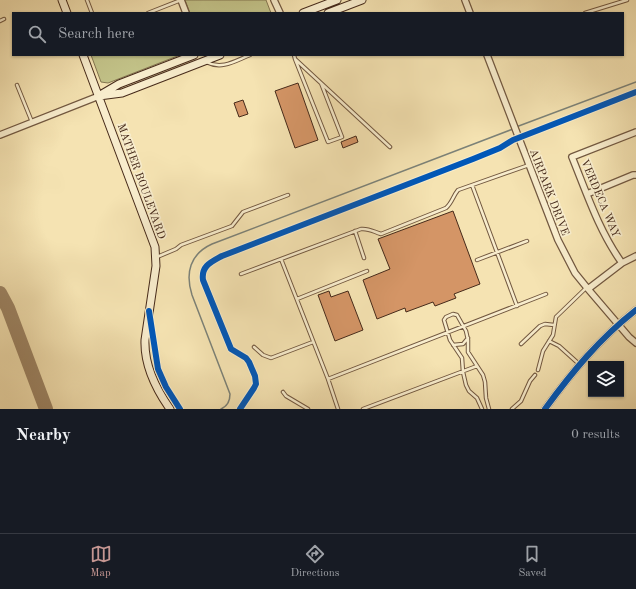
<!DOCTYPE html>
<style>
:root{--surface:#171b24;--page:#242831;--text:#f1f3f6;--muted:#9ea1a6;--line:#363941;--accent:#c59692}
body{margin:0;font-family:"Old Standard TT",serif;background:var(--page);color:var(--text)}
.controls{position:absolute;right:12px;bottom:12px;display:grid;overflow:hidden;border-radius:0px;box-shadow:0 1px 3px #0004}
.controls button{width:36px;height:36px;display:grid;place-items:center;padding:0;border:0;border-bottom:1px solid var(--line);background:var(--surface);color:var(--text);font:20px sans-serif}
.list{margin:0;padding:0;list-style:none}
h2{display:flex;justify-content:space-between;align-items:center;height:52px;margin:0;padding:0 16px;font-size:17px}
h2 small{font-size:13px;font-weight:400;color:var(--muted)}
.icon{flex:none;width:22px;height:22px;fill:none;stroke:currentColor;stroke-width:2;stroke-linecap:round;stroke-linejoin:round}
.map{position:relative;flex:none;width:636px;height:409px;overflow:hidden}
.search{position:absolute;background:var(--surface);box-shadow:0 1px 3px #0004;left:12px;right:12px;top:12px;height:44px;display:flex;align-items:center;gap:10px;box-sizing:border-box;padding:0 14px;border-radius:0px;color:var(--muted);font-size:15px}
.sheet{height:124px;background:var(--surface)}
nav{display:flex;justify-content:space-around;align-items:center;box-sizing:border-box;height:56px;border-top:1px solid var(--line);background:var(--surface);font-size:11px;color:var(--muted)}
nav a{display:grid;justify-items:center;gap:2px}
nav .on{color:var(--accent)}
.map>svg:first-child{display:block}
.green{fill:#c2c288;stroke:#847651}
.lines{fill:none;stroke-linecap:round;stroke-linejoin:round}
.stream{stroke:#7c8278;stroke-width:1.5}
.taxiway{stroke:#9e8666;stroke-width:14}
.building{fill:#d49566;stroke:#462a1a}
.lane-casing{stroke:#725840;stroke-width:4.5}
.street-casing{stroke:#725840;stroke-width:8}
.secondary-casing{stroke:#462a1a;stroke-width:9}
.lane{stroke:#f8edcd;stroke-width:2.5}
.street{stroke:#f8edcd;stroke-width:5.5}
.secondary{stroke:#f8edcd;stroke-width:7}
.cycleway-casing{stroke:#f8edcd;stroke-width:8}
.cycleway{stroke:#0057b8;stroke-width:6}
.labels{text-anchor:middle;stroke-width:3.5;stroke-linejoin:round;paint-order:stroke}
.street-label{font-size:11px;fill:#462a1a;stroke:#f8edcd}
</style>
<div class="map">
<svg width="636" height="409" viewBox="0 0 636 409">
<rect width="100%" height="100%" fill="#f5e3b2"/>
<filter id="stains"><feTurbulence type="fractalNoise" baseFrequency=".005" numOctaves="4"/><feColorMatrix values="0 0 0 0 .2 0 0 0 0 .09 0 0 0 0 .02 0 0 0 .5 -.17"/></filter>
<radialGradient id="worn" r=".72"><stop offset=".6" stop-color="#630" stop-opacity="0"/><stop offset="1" stop-color="#630" stop-opacity=".3"/></radialGradient>
<path class="green" d="M185 0H266L271 13H190Z
M91 55H180L108 83 101 82Z"/>
<g class="lines">
<path class="stream" d="M516 127 636 82
M221 409C228 406 230 401 230 394L192 295C185 273 190 254 212 244L513 129"/>
<path class="taxiway" d="M0 293 8 308 46 409"/>
</g>
<path class="building" d="M298 83 318 140 295 148 275 91Z
M243 100 248 114 239 117 234 103Z
M356 136 358 142 343 148 341 142Z
M453 211 480 284 454 294 456 298 435 306 433 302 406 312 405 308 377 319 363 280 390 269 378 239Z
M329 291 331 297 348 291 363 330 335 341 318 295Z"/>
<g class="lines">
<g class="lane-casing">
<path id="lane" d="M87 0 92 13
M148 13 181 0
M585 13 627 0
M0 21 4 19
M294 55 295 59 390 147
M295 59 328 142 342 137 321 83
M206 62C222 70 235 61 250 55
M17 85 32 122
M472 185 517 306
M355 231 364 258
M157 257 176 249 181 245 232 226 243 212 288 195
M281 259 328 379 338 409
M477 260 527 241
M241 274 361 229C369 228 374 232 381 234L446 208C452 203 453 196 458 190L529 165
M297 299 367 271
M549 341 559 346 579 364
M521 344 540 326 545 324 554 325
M453 345 463 344 468 338
M254 347 263 355 271 358 313 342
M538 370 543 351 553 335 556 317 586 288
M328 379 546 294
M283 392 286 396 308 409
M363 409 477 366
M482 409 477 398 469 391 466 385 463 372 462 358 450 340 444 320 446 317 453 314 457 315 466 331 468 340V352L483 375 485 382 486 398 489 409
M512 409 521 401 530 381 535 375"/>
</g>
<g class="street-casing">
<path id="street" d="M181 0 186 13
M274 0 280 13
M465 0 470 13
M487 55 558 240 575 273 588 289 629 337 636 343
M0 135 99 96
M587 194 633 175H636
M622 263C599 231 587 194 572 157L636 132
M588 289 622 263 636 256
M545 409C572 372 600 338 636 310"/>
</g>
<g class="secondary-casing">
<path id="secondary" d="M62 0 67 13
M303 13 337 0
M328 13 362 0
M83 55 155 247 156 266 145 340C144 365 156 389 170 409
M102 94 119 84 194 55
M99 96 122 93 220 55"/>
</g>
<use href="#lane" class="lane"/>
<use href="#street" class="street"/>
<use href="#secondary" class="secondary"/>
<g class="cycleway-casing">
<path id="cycleway" d="M149 311 158 369 166 387 180 409
M240 409 254 388 256 384 255 376 249 362 246 358 231 349 203 280C201 266 211 262 222 256L473 159 500 148 513 140 636 92
M545 409C572 372 600 338 636 310"/>
</g>
<use href="#cycleway" class="cycleway"/>
</g>
<g class="labels">
<g class="street-label">
<text transform="translate(142 181) rotate(70)" y="4">MATHER BOULEVARD</text>
<text transform="translate(550 192) rotate(69)" y="4">AIRPARK DRIVE</text>
<text transform="translate(601 198) rotate(67)" y="4">VERDECA WAY</text>
</g>
</g>
<rect width="100%" height="100%" filter="url(#stains)"/>
<rect width="100%" height="100%" fill="url(#worn)"/>
</svg>
<div class="controls">
<button><svg class="icon" aria-label="layers" viewBox="0 0 24 24"><path d="M12 4l9 5-9 5-9-5zM3 14l9 5 9-5"/></svg></button>
</div>
<div class="search"><svg class="icon" aria-label="search" viewBox="0 0 24 24"><circle cx="10" cy="10" r="6"/><path d="M15 15l6 6"/></svg>Search here</div>
</div>
<section class="sheet">
<h2>Nearby<small>0 results</small></h2>
<ul class="list">
</ul>
</section>
<nav>
<a class="on"><svg class="icon" aria-label="map" viewBox="0 0 24 24"><path d="M3 6l6-2 6 2 6-2v14l-6 2-6-2-6 2zM9 4v14M15 6v14"/></svg>Map</a>
<a><svg class="icon" aria-label="directions" viewBox="0 0 24 24"><path d="M12 3l9 9-9 9-9-9zM9 14v-3h6M13 9l2 2-2 2"/></svg>Directions</a>
<a><svg class="icon" aria-label="saved" viewBox="0 0 24 24"><path d="M7 4h10v16l-5-4-5 4z"/></svg>Saved</a>
</nav>
